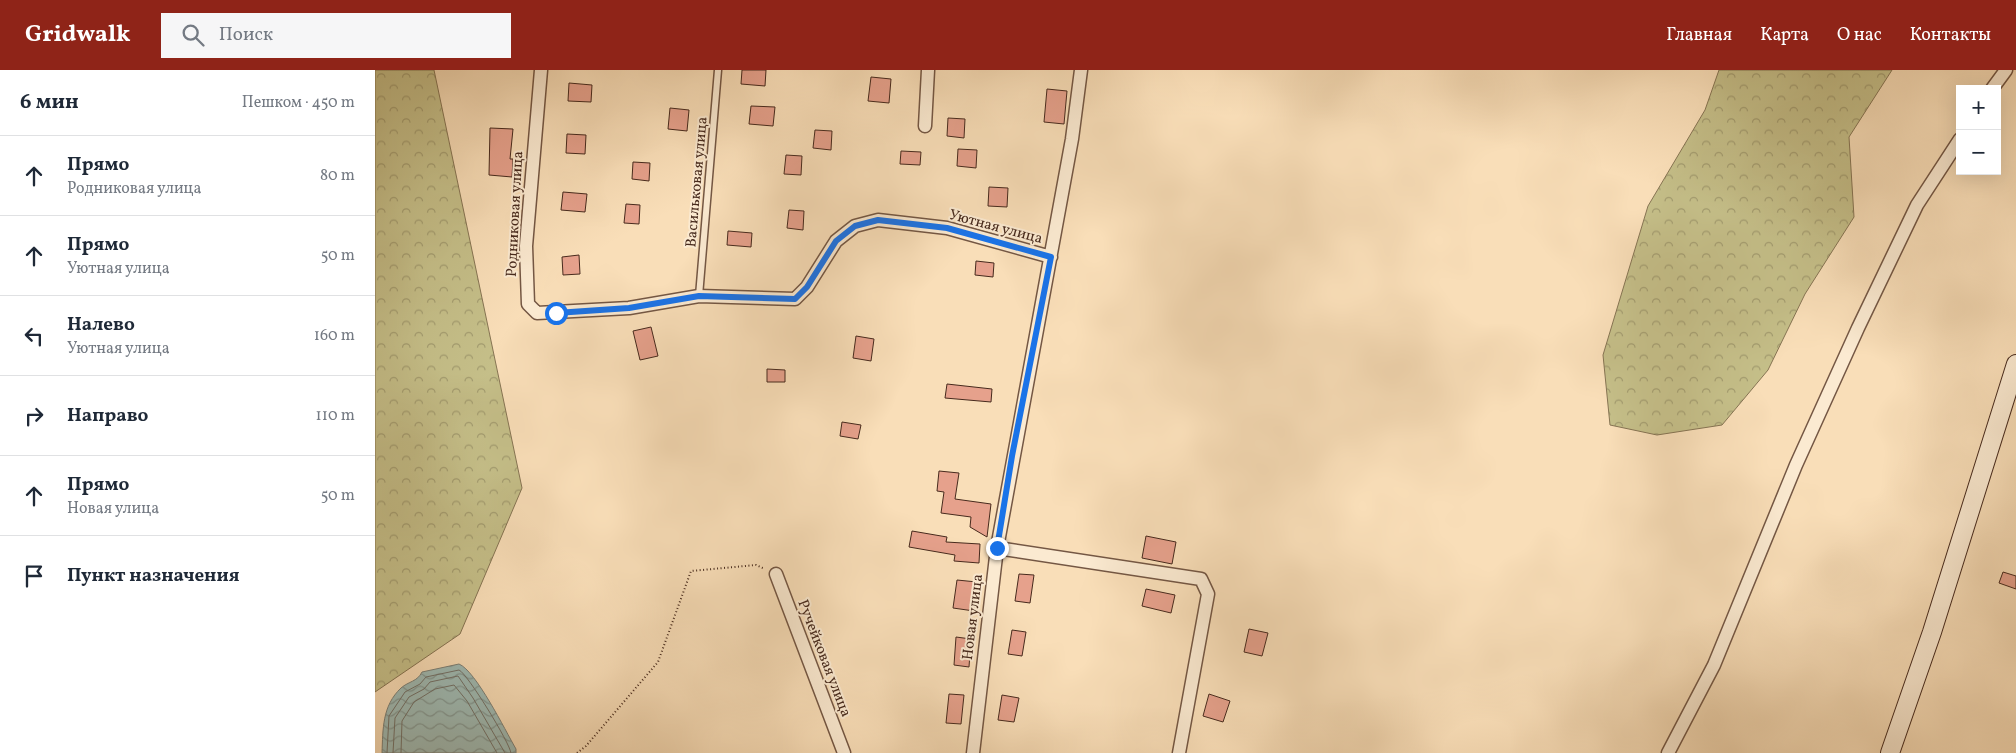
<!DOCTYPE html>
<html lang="ru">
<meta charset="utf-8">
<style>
:root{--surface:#fff;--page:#f6f6f7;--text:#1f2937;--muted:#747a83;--line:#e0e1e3;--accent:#8f2418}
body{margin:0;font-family:Vollkorn,serif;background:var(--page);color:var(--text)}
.controls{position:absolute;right:15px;top:15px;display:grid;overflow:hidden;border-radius:0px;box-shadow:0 5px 20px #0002}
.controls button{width:45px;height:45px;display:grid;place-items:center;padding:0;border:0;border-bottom:1px solid var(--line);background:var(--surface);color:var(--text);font:25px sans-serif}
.stop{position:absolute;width:15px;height:15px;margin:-11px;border:4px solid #1a73e8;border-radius:50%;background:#fff}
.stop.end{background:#1a73e8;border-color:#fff;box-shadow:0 1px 5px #0008}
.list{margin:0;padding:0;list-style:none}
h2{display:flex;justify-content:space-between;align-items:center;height:65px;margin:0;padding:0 20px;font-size:21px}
h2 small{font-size:16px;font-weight:400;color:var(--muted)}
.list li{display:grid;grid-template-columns:32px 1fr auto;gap:15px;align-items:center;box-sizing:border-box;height:80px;padding:0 20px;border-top:1px solid var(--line)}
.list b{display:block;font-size:19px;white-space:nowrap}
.list p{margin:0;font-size:16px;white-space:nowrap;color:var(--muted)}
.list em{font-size:16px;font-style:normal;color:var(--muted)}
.icon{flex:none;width:28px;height:28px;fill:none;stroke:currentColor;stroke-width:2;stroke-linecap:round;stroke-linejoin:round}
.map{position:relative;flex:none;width:1641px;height:683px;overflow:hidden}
header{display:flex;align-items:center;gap:30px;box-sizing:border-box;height:70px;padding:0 25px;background:var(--accent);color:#fff}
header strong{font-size:24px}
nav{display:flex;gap:28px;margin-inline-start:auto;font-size:18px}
.search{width:350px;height:45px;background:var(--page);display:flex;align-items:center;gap:12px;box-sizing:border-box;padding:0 18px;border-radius:0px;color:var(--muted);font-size:19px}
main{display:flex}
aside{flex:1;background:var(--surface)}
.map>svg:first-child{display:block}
.forest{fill:url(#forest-crowns);stroke:#867453}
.water{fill:url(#water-waves);stroke:#7c8178}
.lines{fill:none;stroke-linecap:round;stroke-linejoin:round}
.shore{stroke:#737269;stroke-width:1}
.building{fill:#e6a18c;stroke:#472a1d}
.service-casing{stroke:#745744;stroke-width:9}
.minor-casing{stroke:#745744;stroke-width:15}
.secondary-casing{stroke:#472a1d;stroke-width:20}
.path{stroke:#472a1d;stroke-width:2;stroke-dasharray:1 2.5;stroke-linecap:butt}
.service{stroke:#fbead1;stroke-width:6}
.minor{stroke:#fbead1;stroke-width:12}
.secondary{stroke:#fbead1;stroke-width:18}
.route{stroke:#1a73e8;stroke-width:6}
.labels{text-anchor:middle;stroke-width:4;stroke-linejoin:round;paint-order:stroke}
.street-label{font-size:15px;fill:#472a1d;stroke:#fbead1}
</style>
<header>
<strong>Gridwalk</strong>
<div class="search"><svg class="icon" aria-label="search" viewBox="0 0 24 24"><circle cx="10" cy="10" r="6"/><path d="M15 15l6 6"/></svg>Поиск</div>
<nav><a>Главная</a><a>Карта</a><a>О нас</a><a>Контакты</a></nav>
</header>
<main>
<aside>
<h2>6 мин<small>Пешком · 450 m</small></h2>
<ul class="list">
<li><svg class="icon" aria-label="ahead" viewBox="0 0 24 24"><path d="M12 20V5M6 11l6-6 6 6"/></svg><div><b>Прямо</b><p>Родниковая улица</p></div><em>80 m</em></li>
<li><svg class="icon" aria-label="ahead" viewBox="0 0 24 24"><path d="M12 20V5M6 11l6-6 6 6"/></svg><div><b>Прямо</b><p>Уютная улица</p></div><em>50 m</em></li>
<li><svg class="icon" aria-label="left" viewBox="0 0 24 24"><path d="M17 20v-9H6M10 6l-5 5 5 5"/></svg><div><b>Налево</b><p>Уютная улица</p></div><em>160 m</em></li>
<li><svg class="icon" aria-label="right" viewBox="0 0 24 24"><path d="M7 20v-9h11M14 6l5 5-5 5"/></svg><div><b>Направо</b></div><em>110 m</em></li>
<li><svg class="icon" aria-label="ahead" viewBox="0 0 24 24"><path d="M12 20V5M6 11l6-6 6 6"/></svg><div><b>Прямо</b><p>Новая улица</p></div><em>50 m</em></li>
<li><svg class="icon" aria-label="arrive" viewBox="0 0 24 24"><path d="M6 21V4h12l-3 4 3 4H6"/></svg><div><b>Пункт назначения</b></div></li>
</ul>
</aside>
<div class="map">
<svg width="1641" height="683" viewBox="0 0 1641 683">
<defs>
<pattern id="forest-crowns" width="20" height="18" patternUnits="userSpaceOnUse" patternTransform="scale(1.25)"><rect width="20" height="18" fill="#c5bf89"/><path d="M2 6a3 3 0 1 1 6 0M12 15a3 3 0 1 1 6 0" fill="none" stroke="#a29b6f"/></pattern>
<pattern id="water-waves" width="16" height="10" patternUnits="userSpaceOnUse" patternTransform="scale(1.25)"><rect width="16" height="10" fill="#9fbbb5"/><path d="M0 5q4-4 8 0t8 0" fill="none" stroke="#839893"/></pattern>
</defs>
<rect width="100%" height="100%" fill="#f9deb8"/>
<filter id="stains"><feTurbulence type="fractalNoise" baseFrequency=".004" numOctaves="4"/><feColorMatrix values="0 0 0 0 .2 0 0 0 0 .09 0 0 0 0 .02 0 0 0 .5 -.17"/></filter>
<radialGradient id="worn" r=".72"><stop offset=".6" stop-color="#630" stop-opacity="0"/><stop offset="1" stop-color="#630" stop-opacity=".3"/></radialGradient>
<path class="forest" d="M0 0H59L147 418 85 564 0 622Z
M1344 0H1517L1474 67 1479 147 1430 224 1393 300 1347 355 1282 365 1235 355 1228 285 1273 136 1330 40Z"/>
<path class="water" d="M84 594C101 601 130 660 141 679V683H7C8 659 7 636 26 618 34 611 42 612 47 602Z"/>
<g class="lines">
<path class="shore" d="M12 683 14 646 30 622 45 614 51 607 84 600C92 603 135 673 136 683
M18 683 20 648 34 627 49 619 55 612 83 606 98 628 130 683
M26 683 27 651 39 632 60 619 79 615 92 631 122 683"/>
</g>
<path class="building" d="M367 0H391L390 16 366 14Z
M496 7 516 9 514 33 493 31Z
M194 13 217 15 216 32 193 31Z
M672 19 692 21 689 54 669 52Z
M376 36 400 37 398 56 374 54Z
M295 38 314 40 312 61 293 59Z
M573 48 590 49 589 68 572 66Z
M115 58 138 59 135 89H138L137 107 114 105Z
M440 60 457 61 456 80 438 78Z
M192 64 211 65 210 84 191 83Z
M583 79 602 80 601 98 582 96Z
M526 81 546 82 545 95 525 94Z
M411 85 427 86 426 105 409 104Z
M258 92 275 93 274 111 257 109Z
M614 117 633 118 632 137 613 136Z
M188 122 212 124 210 142 186 140Z
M251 134 265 135 264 154 249 153Z
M414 140 429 141 428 160 412 158Z
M353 161 377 163 376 177 352 175Z
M204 185 205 204 188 205 187 187Z
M601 191 619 193 618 207 600 205Z
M276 257 283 286 265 290 258 261Z
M481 266 499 269 496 291 478 288Z
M392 299 410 300V312H392Z
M572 314 617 319 616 332 570 328Z
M467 352 486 355 483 369 465 366Z
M564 401 584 403 580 429 616 434 612 467 595 457 596 447 566 443 569 422 562 421Z
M537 461 572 467 571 472 605 474 604 493 579 491 580 485 534 477Z
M771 466 801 472 797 494 767 488Z
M1628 502 1641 506V519L1624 513Z
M644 504 659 505 655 533 640 531Z
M582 510 602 512 599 541 578 538Z
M771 519 800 525 796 543 767 536Z
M874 559 893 563 887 586 869 582Z
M637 560 651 562 647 586 633 584Z
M581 567 596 569 594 597 579 595Z
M574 624 589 625 586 654 571 653Z
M834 624 855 631 848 652 828 646Z
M627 625 644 628 639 652 623 650Z"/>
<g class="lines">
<g class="service-casing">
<path id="service" d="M324 226 343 0"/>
</g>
<g class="minor-casing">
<path id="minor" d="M166 0 151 176 153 234 162 243 254 238 324 226 420 229 432 217 461 171 480 156 503 150 572 158 676 187
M1617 19 1631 0
M550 56 553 0
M622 478 826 509 833 524 804 683
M401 504 469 683
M598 683 622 478 697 69 706 0
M1293 683 1339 595 1421 395 1483 258 1542 135 1585 69"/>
</g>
<g class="secondary-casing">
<path id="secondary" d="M1515 683 1557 562 1641 294"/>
</g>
<path class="path" d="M202 683 211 676 283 592 316 501 381 495 390 499"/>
<use href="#service" class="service"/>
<use href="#minor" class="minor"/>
<use href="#secondary" class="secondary"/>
</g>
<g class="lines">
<path class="route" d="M181 243 254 238 324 226 420 229 432 217 461 171 480 156 503 150 572 158 676 187 637 386 622 478"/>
</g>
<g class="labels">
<g class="street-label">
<text transform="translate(321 112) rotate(-85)" y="5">Васильковая улица</text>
<text transform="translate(139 144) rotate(-87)" y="5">Родниковая улица</text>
<text transform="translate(621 156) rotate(15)" y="5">Уютная улица</text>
<text transform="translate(597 547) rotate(-83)" y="5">Новая улица</text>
<text transform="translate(450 588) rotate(69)" y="5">Ручейковая улица</text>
</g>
</g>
<rect width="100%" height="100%" filter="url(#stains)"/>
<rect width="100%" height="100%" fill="url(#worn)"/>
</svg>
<div class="controls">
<button>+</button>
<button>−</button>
</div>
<div class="stop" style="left:181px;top:243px"></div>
<div class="stop end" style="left:622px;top:478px"></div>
</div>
</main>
